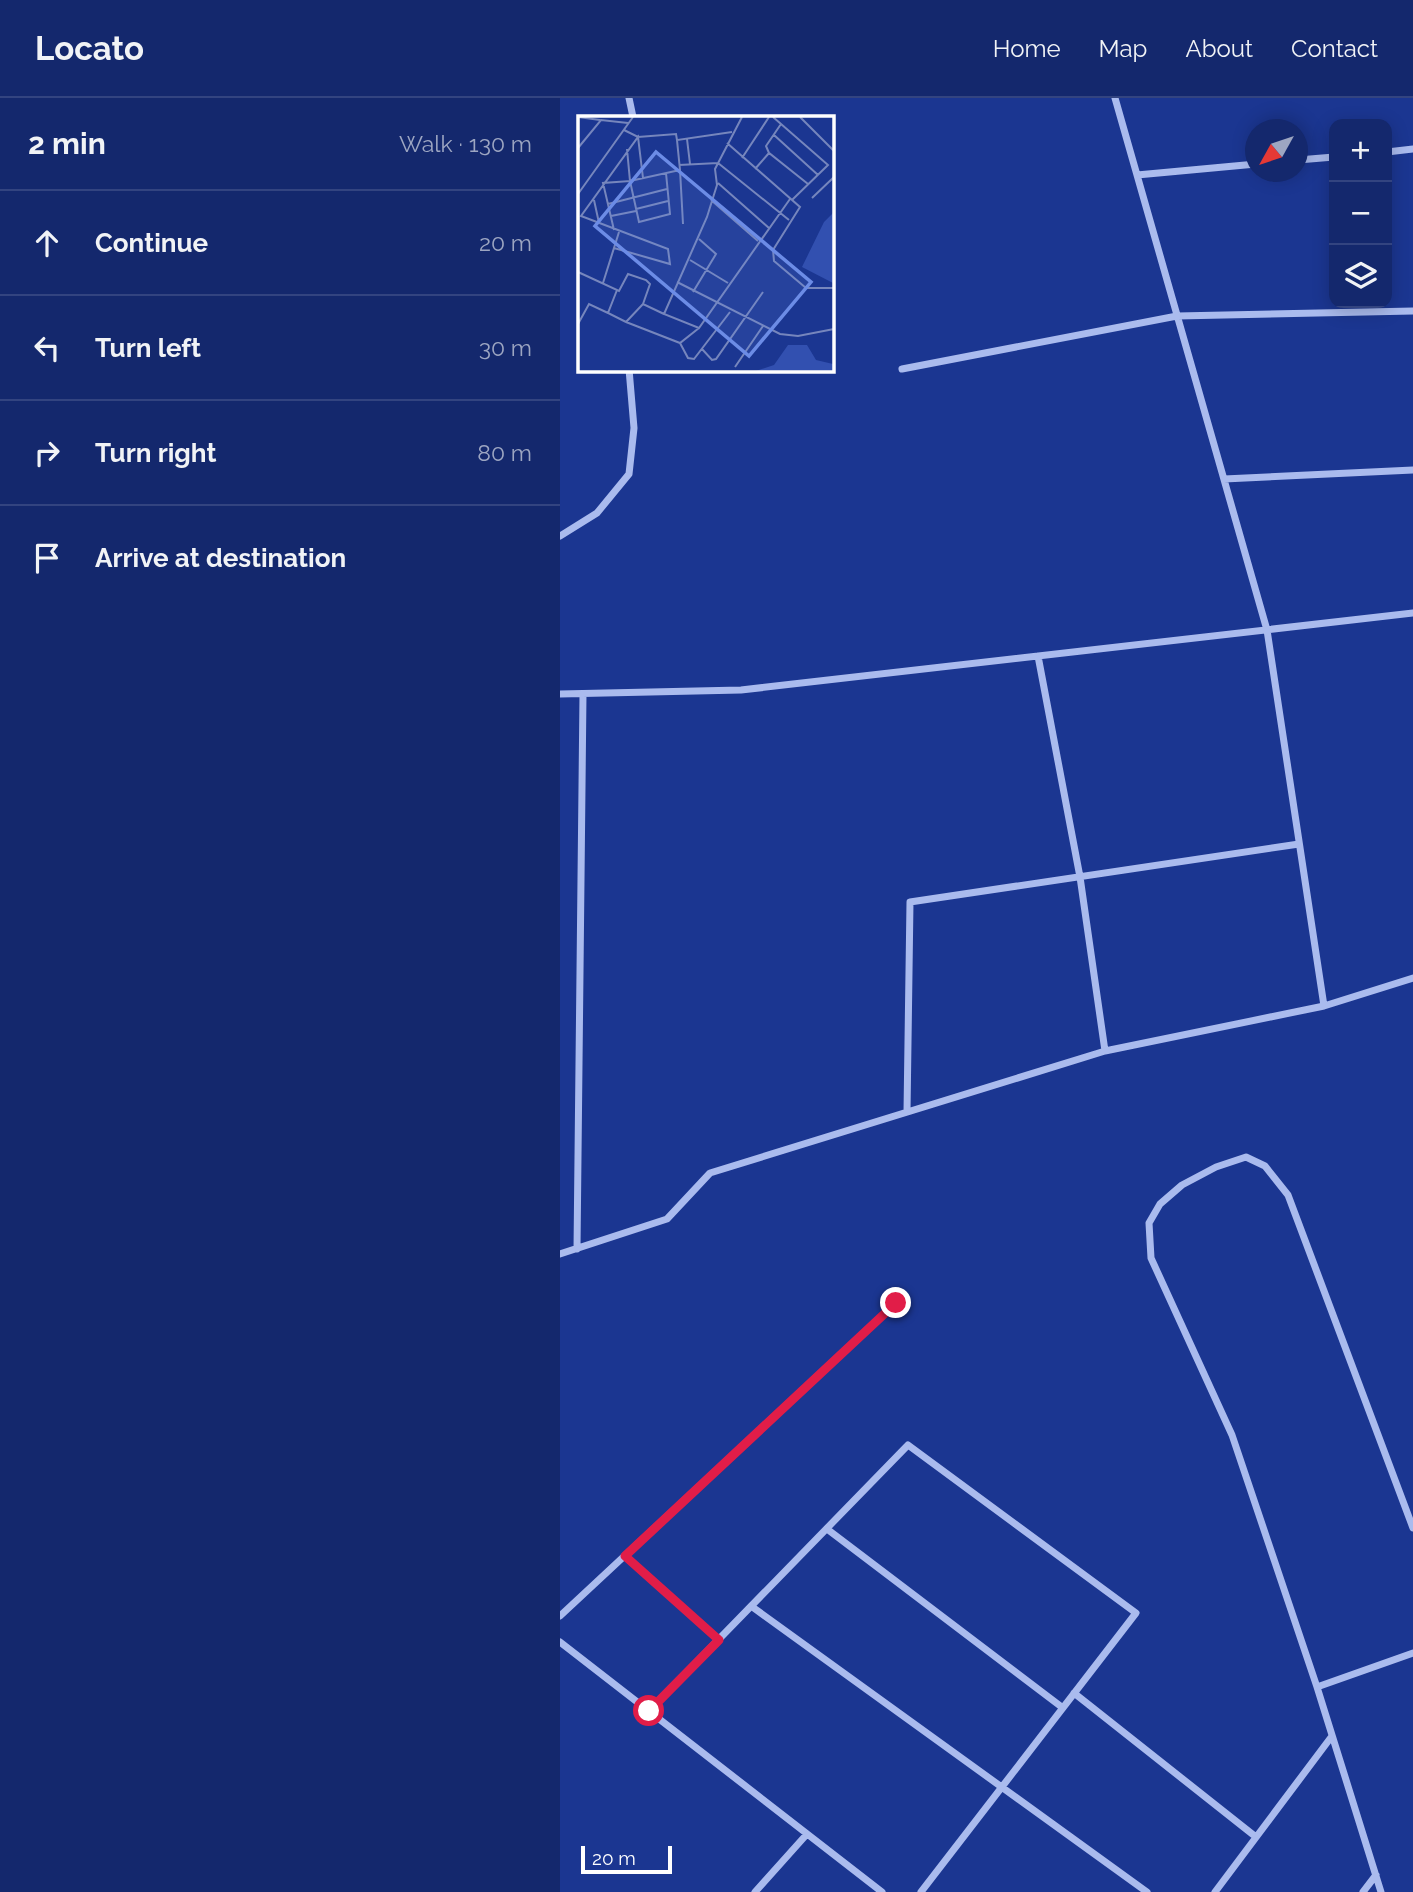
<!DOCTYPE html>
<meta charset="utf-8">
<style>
:root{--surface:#14286d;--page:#213475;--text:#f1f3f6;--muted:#9da6c2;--line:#334480}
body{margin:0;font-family:Raleway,sans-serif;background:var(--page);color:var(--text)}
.controls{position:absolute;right:21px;top:21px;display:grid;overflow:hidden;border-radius:14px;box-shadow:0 4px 18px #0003}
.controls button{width:63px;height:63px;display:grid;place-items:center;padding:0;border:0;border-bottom:2px solid var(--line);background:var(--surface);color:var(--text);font:35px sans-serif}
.compass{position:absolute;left:685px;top:21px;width:63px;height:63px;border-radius:50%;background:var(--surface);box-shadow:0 4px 18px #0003;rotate:230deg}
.scale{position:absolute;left:21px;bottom:18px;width:91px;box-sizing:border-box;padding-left:7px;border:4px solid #fff;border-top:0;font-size:19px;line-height:24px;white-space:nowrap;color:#fff;-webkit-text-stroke:5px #1b3691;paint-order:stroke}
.stop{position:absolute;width:21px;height:21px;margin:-16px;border:5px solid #e11d48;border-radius:50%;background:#fff}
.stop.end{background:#e11d48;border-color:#fff;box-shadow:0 2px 7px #0008}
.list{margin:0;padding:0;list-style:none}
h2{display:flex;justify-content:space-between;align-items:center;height:91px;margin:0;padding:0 28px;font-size:30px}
h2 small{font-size:23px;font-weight:400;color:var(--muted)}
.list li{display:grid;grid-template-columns:46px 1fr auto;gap:21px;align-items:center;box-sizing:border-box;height:105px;padding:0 28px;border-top:2px solid var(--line)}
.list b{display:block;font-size:26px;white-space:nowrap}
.list em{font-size:23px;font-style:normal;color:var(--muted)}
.icon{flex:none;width:38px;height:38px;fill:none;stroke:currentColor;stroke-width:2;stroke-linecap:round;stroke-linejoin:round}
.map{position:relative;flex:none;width:853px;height:1794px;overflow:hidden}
header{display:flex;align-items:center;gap:42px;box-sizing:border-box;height:98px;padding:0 35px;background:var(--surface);border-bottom:2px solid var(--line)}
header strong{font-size:33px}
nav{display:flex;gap:38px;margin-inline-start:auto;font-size:24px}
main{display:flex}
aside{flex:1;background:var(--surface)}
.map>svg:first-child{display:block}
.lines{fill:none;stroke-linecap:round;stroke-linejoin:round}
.street{stroke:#abe;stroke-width:7}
.route{stroke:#e11d48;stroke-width:9}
.inset-road{fill:none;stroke:#7686bd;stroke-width:2}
.view{fill:#6c8ce6;fill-opacity:0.15;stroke:#6c8ce6;stroke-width:3.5}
.inset-edge{fill:none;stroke:#fff;stroke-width:3.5}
</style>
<header>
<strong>Locato</strong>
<nav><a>Home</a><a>Map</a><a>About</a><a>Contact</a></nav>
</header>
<main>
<aside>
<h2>2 min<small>Walk · 130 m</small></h2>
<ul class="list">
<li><svg class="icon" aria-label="ahead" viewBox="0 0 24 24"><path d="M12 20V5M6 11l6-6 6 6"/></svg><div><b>Continue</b></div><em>20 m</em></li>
<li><svg class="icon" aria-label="left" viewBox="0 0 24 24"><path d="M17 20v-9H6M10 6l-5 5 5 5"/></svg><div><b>Turn left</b></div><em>30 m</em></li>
<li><svg class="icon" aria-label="right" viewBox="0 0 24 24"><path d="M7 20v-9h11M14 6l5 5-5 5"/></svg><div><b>Turn right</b></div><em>80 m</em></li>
<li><svg class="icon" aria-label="arrive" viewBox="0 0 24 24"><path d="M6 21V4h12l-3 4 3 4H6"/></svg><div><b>Arrive at destination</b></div></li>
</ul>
</aside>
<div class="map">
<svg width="853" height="1794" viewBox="0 0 853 1794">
<rect width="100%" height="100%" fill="#1b3691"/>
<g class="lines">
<path class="street" d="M69 0 73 19
M555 0 707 532 764 908
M827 54 853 51
M738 62 774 59
M577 77 696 66
M342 271 617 218 853 213
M664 381 853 372
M0 438 37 415 69 376 74 330 69 271
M478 558 520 779 545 953
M0 596 181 592 853 515
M347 1014 350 804 739 746
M17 1151 23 596
M0 1156 107 1121 150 1075 545 953 764 908 853 880
M267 1431 503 1610
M65 1458 159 1542
M191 1508 587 1794
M0 1518 336 1205
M0 1544 322 1794
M757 1589 853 1555
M514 1595 696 1739
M89 1613 348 1347 576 1515 361 1794
M195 1794 247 1736
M655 1794 772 1638
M803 1794 816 1777
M821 1794 757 1589 672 1337 591 1160 589 1125 600 1106 622 1087 656 1069 686 1059 705 1068 728 1097 853 1430"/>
</g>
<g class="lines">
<path class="route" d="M89 1613 159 1542 65 1458 336 1205"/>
</g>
<g transform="translate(18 18)">
<rect width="256" height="256" fill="#1b3691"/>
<path d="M255 97V167L224 151 246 106ZM210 229H229L238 244 255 248V255H178L196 249Z" fill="#3250b0"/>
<path class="inset-road" d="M0 1 22 4M164 1 137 53 139 69 129 101 86 198 121 212 212 83M195 1 250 49 214 84M222 1 256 35M46 14 60 21 98 18 99 24M196 19 240 59M109 23 112 48M149 27 222 91 195 134 196 145 228 172H256M0 32 23 4 50 7M49 33 52 65 102 54 99 24 154 16M191 37 188 30 203 8M164 42 191 1M101 49 140 47 211 104M177 53 191 37 230 68M102 54 105 108M140 67 191 112M0 78 55 1M234 82 256 61M16 84 21 107M133 84 180 125M30 88 89 73M58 93 90 85M33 100 58 95M36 114 25 67 52 65 61 106 92 98 88 57M36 132 92 148 90 133 3 100 60 21 65 62M112 144 150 167M0 156 41 175 50 158 68 164 72 168 65 188M99 166 202 218 220 220 256 213M25 167 41 116M39 174 30 197 48 206 102 227 121 212M115 176 138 138 121 123M48 206 65 188 86 198M0 208 11 188 30 197M102 227 110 242 116 243 152 196M124 233 134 244 138 243 185 176M157 251 185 210"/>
<path class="view" d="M78 36 233 166 171 240 17 110Z"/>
<rect width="256" height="256" class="inset-edge"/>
</g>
</svg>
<div class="controls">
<button>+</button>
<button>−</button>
<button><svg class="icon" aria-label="layers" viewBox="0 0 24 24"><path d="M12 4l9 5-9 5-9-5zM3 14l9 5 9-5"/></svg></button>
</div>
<svg class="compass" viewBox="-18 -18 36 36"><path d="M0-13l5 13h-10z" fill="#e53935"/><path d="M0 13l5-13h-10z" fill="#9da6c2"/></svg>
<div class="scale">20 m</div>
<div class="stop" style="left:89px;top:1613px"></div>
<div class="stop end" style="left:336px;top:1205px"></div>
</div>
</main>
